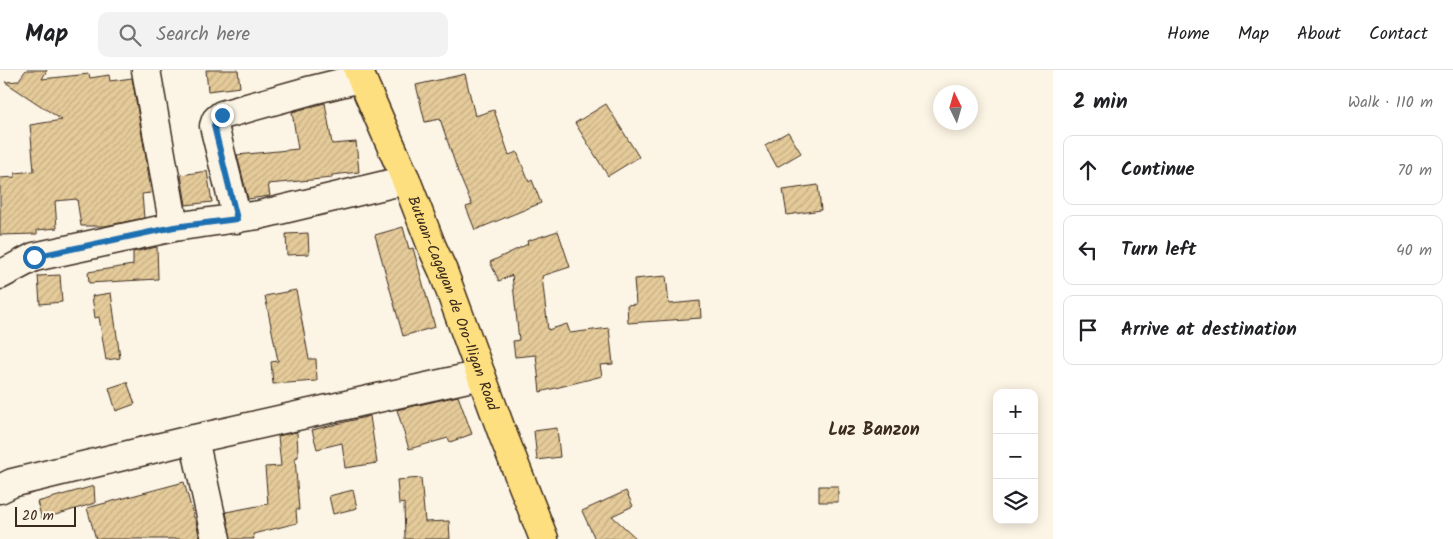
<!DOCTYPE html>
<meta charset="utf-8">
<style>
:root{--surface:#fff;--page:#f2f2f2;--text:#202124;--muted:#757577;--line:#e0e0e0}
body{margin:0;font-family:Kalam,sans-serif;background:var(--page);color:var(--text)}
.controls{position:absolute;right:15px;bottom:15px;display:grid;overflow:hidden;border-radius:10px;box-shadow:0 2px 12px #0003}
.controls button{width:45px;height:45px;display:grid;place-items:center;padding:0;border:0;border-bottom:1px solid var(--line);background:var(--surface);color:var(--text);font:25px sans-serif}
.compass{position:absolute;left:933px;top:15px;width:45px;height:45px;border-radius:50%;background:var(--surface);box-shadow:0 2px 12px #0003;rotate:355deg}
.scale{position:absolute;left:15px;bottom:12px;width:61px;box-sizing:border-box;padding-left:5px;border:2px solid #3b2a1e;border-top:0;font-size:14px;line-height:18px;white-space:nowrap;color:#3b2a1e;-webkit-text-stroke:4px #fcf5e5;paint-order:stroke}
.stop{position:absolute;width:15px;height:15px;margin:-11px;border:4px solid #1f6fb2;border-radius:50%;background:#fff}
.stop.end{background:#1f6fb2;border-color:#fff;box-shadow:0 1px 5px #0008}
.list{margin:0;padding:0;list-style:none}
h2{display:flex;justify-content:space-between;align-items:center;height:65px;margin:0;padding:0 20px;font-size:21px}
h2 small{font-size:16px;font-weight:400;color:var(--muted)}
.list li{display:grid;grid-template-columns:32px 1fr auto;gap:15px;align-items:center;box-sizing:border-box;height:70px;margin:0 10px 10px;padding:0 10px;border:1px solid var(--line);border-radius:10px}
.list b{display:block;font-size:19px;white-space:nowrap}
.list em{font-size:16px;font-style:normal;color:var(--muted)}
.icon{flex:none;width:28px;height:28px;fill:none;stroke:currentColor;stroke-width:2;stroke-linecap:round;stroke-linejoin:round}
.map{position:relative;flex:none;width:1053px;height:469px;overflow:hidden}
header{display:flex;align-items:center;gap:30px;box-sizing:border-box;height:70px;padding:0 25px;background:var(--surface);border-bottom:1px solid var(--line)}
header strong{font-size:24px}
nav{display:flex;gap:28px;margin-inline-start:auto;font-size:18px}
.search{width:350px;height:45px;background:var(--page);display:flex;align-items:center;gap:12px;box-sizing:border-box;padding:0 18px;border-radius:10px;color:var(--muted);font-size:19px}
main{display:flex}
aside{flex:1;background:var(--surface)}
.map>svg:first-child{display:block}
.building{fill:url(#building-hatch);stroke:#3b2a1e}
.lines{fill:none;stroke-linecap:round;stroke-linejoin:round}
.minor-casing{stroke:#3b2a1e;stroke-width:31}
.highway-casing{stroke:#3b2a1e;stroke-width:31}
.minor{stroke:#fcf5e5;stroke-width:28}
.highway{stroke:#fddf80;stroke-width:28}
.route{stroke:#1f6fb2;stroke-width:6}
.labels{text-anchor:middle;stroke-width:5;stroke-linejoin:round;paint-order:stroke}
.street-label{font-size:15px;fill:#3b2a1e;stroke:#fcf5e5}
.quarter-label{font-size:18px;font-weight:bold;fill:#3b2a1e;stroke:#fcf5e5}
</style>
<header>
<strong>Map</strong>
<div class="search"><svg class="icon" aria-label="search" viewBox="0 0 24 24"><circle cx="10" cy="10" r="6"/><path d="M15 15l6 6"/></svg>Search here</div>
<nav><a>Home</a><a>Map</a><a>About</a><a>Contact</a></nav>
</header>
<main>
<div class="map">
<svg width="1053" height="469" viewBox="0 0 1053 469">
<defs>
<pattern id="building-hatch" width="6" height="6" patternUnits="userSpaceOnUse" patternTransform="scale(1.25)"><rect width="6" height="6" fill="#e5cb9a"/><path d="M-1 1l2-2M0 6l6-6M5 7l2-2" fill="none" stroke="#c5ae84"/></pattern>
</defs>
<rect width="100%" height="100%" fill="#fcf5e5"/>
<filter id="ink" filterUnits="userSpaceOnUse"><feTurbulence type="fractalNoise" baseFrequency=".02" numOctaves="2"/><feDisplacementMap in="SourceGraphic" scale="10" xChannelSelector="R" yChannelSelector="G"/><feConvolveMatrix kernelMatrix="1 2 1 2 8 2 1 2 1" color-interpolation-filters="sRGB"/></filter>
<g filter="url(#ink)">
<path class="building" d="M26 0H47L42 9 89 4 90 8 109 5 110 11 132 8 147 94 151 123 142 124 144 148 105 156H81L77 129 55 131 57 158 37 160V164L0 165V108L15 107V103L34 101 30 55 62 50 5 12 18 11Z
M206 0H238L240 17 208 21Z
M465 4 475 46 494 40 509 85 517 82 529 112 532 110 541 133 475 160 466 137 472 135 458 102 440 49 425 52 416 15Z
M325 33 332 74 356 72 359 102 332 105V108L268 114 270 126 248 129 237 85 298 79 292 42Z
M606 34 639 87 608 106 575 53Z
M788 62 801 83 777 97 765 75Z
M207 101 212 132 186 135 181 105Z
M818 115 821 140 787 145 783 120Z
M403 157 409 179 413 178 435 257 403 266 375 165Z
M558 161 570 197 542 206 548 260 567 254 570 263 609 258 613 294 600 295 602 306 540 322 536 285 515 287 513 271 519 270 512 205 499 211 490 192 528 174 527 171Z
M308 163 309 184 287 185 286 164Z
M157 177 158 209 89 213 88 202 133 195V182Z
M60 205 62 232 40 234 38 206Z
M666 206 669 234 700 231 701 248 628 253 627 235 636 234 634 209Z
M296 220 309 289H316L317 311 273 314 271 292 278 291 265 226Z
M111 223 120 288 106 290 99 247 95 248 92 226Z
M127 312 135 334 116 341 109 318Z
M458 326 472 364 450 372 448 368 409 379 397 340Z
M370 346 377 393 345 398 342 373 317 379 312 360Z
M557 358 560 387 537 390 534 361Z
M296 362 297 363 298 383V387L295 388 299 440H296L297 453 253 464 254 469H231L226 442 268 434 265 397 281 396 278 366Z
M421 408 425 452 449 451 450 469H405L404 433 399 434 397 410Z
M184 412 194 448H195L200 469H96L87 438Z
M94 416 95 433 42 449 37 432Z
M819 416H838V432H819Z
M353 420 357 438 333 444 329 426Z
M626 421 633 436 612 446 637 469H595L582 441Z"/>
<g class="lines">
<g class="minor-casing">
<path id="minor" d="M146 0 174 157
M237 149 214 56 216 50 222 45 312 20 361 8
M0 205 34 187 174 157 259 145 406 110
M194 369 216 469
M0 419 12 413 194 369 481 305"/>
</g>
<g class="highway-casing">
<g id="highway">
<path id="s1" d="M358 0 406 110 432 177 443 201 503 365 544 469"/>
</g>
</g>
<use href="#minor" class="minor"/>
<use href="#highway" class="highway"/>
</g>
</g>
<g class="lines" filter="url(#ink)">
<path class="route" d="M34 187 174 157 237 149 214 56 216 50 222 45"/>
</g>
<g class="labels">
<g class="street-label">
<text dy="5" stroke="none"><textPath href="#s1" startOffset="252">Butuan-Cagayan de Oro-Iligan Road</textPath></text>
</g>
<g class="quarter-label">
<text x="874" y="365">Luz Banzon</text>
</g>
</g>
</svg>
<div class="controls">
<button>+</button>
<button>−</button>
<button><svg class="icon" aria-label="layers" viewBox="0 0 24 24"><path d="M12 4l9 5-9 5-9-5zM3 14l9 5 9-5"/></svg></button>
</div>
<svg class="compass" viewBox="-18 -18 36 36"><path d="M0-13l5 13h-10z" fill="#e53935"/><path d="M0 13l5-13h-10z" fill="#757577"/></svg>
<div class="scale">20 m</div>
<div class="stop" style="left:34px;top:187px"></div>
<div class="stop end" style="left:222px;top:45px"></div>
</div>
<aside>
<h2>2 min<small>Walk · 110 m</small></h2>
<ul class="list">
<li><svg class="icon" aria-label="ahead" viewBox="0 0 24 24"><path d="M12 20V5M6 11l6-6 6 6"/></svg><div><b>Continue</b></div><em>70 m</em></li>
<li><svg class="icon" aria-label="left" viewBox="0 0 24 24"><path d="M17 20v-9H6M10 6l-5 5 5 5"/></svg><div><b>Turn left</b></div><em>40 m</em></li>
<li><svg class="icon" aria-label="arrive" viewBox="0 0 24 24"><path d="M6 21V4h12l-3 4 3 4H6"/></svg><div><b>Arrive at destination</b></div></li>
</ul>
</aside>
</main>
